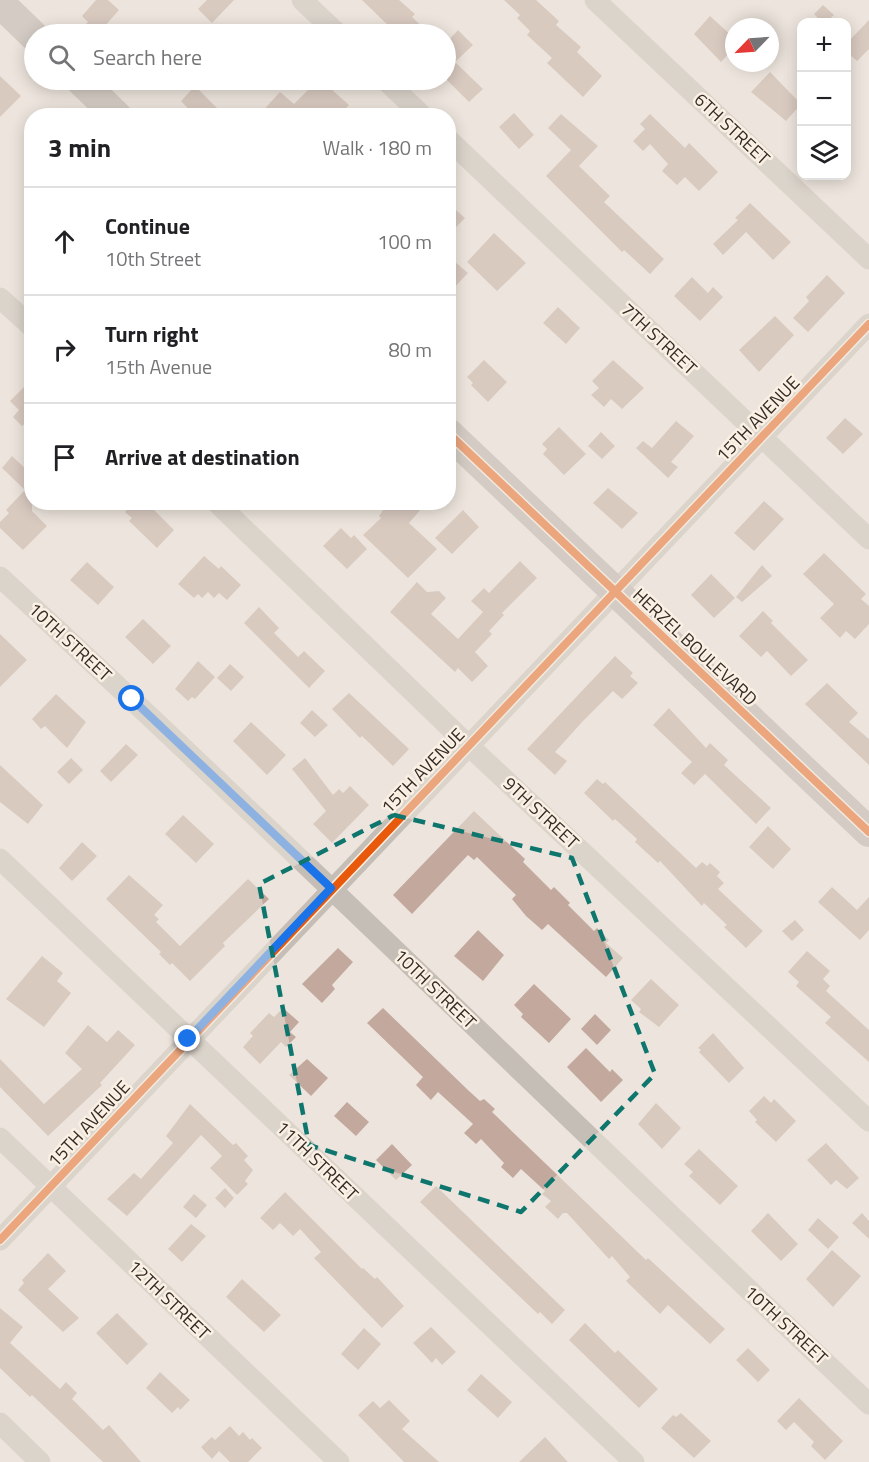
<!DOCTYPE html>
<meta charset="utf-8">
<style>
:root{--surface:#fff;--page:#f6f6f6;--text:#202124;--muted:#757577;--line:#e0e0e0}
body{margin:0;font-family:"Titillium Web",sans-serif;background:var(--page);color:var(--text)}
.controls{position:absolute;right:18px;top:18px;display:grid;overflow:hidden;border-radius:12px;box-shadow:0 3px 15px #0003}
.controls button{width:54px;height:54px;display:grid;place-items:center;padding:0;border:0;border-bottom:2px solid var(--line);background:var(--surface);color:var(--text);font:30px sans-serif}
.compass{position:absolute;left:725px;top:18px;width:54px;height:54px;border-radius:50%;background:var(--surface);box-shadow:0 3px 15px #0003;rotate:245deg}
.stop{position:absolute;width:18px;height:18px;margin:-14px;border:4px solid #1a73e8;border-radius:50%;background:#fff}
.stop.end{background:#1a73e8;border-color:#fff;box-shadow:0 2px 6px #0008}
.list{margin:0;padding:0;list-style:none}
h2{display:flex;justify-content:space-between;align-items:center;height:78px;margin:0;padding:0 24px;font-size:26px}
h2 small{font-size:20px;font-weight:400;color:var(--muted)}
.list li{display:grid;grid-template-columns:39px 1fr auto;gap:18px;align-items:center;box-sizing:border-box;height:108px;padding:0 24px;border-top:2px solid var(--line)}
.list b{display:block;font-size:22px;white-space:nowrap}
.list p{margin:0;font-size:20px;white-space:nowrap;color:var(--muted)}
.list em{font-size:20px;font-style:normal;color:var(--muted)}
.icon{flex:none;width:33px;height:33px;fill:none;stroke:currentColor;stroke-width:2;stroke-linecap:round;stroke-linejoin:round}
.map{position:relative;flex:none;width:869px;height:1462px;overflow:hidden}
.search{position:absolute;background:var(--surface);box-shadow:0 3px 15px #0003;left:24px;top:24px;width:432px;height:66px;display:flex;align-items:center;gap:15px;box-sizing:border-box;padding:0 21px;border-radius:33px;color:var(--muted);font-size:22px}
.panel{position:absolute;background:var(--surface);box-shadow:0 3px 15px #0003;left:24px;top:108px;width:432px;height:402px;border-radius:24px}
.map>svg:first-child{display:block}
.building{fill:#c2a89d}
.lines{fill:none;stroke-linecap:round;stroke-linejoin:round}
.street{stroke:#c5beb7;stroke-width:21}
.secondary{stroke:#b6aea7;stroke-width:30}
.cycleway-casing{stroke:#faf0e3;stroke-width:11}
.cycleway{stroke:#e8590c;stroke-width:8}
.route{stroke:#1a73e8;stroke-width:8}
.marked{fill:none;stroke:#0f766e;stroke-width:4.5;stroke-dasharray:12 8;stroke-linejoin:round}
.labels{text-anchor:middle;stroke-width:5;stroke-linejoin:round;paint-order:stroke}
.street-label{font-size:18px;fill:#362b25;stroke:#faf0e3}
</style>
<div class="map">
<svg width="869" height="1462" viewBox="0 0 869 1462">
<rect width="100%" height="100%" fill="#ede5dd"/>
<path class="building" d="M96 0H108L119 10 98 34 85 25 88 22 82 16Z
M207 0H234L212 23 198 9Z
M362 0H399L415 14 412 17 430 34H397Z
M504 0H536L559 21 556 25 581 47 577 52 602 76 583 97 547 63 552 58 527 35 530 31 517 18 520 15Z
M823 5 834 15 826 22H822L814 14Z
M710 16 732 36 726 42 733 49 721 62 694 34Z
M869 20V49L857 61 846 51V44Z
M458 30 473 45 455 62 483 89 469 102 446 79V43Z
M770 72 801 104 786 121 751 92Z
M0 76 21 96 0 117Z
M318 80H321L349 105 339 116H258L280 92 294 104Z
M195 86 225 116H195L181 101Z
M514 113 534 135 519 149 499 127Z
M561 114 598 146 579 166 610 196 604 202 664 259 650 274 624 250 622 252 546 176 571 150 548 128Z
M650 114 685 148 689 143 718 172 699 191 685 177 677 185 662 171 668 164 650 144 643 151 633 141 645 129 640 124Z
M448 203 465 218 448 235Z
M750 203 791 242 773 260 746 232 723 255 713 244 738 220 735 218Z
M494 233 526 263 497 291 467 262Z
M448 256 468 273 448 294Z
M827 275 845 293 808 332 793 318 809 301 806 297Z
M692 277 708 293 713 287 723 297 700 321 674 296Z
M558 307 580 328 566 344 543 323Z
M775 316 794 335 759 372 739 350Z
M484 360 507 382 488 402 471 385 473 383 467 377Z
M613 360 644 388 622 409 611 399 604 407 591 395 599 388 592 381Z
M32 379V423L29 420 22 426 13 417 19 410 10 401Z
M845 418 863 434 843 454 826 438Z
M676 421 694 436 671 462 678 467 668 478 636 448 643 441 652 448Z
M559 427 586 454 564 475 543 454 547 449 542 444Z
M601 432 615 446 602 459 588 446Z
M12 456 32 475V511L47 526 23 550 0 528V522L9 513 6 510 25 490 2 468Z
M608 488 638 513 622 529 593 503Z
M764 501 784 519 754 551 734 533Z
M135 502H146L174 530 157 548 129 521 132 518 125 512Z
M389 502H427L409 523 437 549 408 578 363 535 381 518 379 516Z
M463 510 479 527 452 554 435 538Z
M341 528 351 538 354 535 367 549 347 569 323 546Z
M824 553 866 594 861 599 869 606V624L855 639 846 631 840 638 820 618 834 604 803 574Z
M204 556 219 569 221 566 241 585 227 600 219 593 214 598 208 592 202 598 198 594 194 598 178 584Z
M520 561 537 578 502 613 504 615 489 631 492 634 475 652 488 666 472 682 458 668 455 672 390 612 417 582 427 592 439 591 446 598 431 614 458 639 483 612 471 601 484 588 489 593Z
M87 562 114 587 98 605 70 580Z
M762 565 772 576 742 602 736 597Z
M711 574 735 598 714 618 691 595Z
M259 607 279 628 274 633 298 657 304 651 325 671 309 688 244 623Z
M763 611 773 621 771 623 808 660 791 676 767 651 761 657 739 636Z
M143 619 171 646 153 664 125 637Z
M0 634 27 660 0 687Z
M615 656 633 673 630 676 638 683 622 699 613 691 583 721 555 752 567 761 555 775 527 749Z
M198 661 215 677 195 699 192 697 188 701 175 689Z
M230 664 244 677 231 691 217 678Z
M827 683 858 713 849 722 869 739V765L805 704Z
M349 693 409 749 393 766 362 736 360 738 332 709Z
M56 694 86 722 67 748 45 726 41 729 32 719Z
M669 708 706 748 710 743 728 760 724 765 771 808 756 824 705 774 694 785 681 773 692 762 653 725Z
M312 710 328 725 315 737 300 723Z
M251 722 286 755 267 775 233 741Z
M126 744 138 755 111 782 100 771Z
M71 758 83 770 69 784 57 772Z
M305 758 333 795 339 789 343 793 350 786 369 805 332 843 313 824 326 811 292 769Z
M0 765 43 805 28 824 0 802Z
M597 779 603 784 605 782 696 868 702 862 707 866 710 863 720 872 717 876 724 883 718 889 763 931 746 948 724 927 727 925 704 903 702 906 660 861 658 863 635 842 637 839 615 819 613 821 584 793Z
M474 811 525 859 523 862 551 890 554 887 570 903 568 905 594 931 597 928 609 940 606 943 623 958 606 977 548 924 542 930 526 916 512 899 516 895 477 857 474 860 468 855 412 914 393 895Z
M183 815 214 844 196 863 165 834Z
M768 826 791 849 773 869 749 847Z
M82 842 97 856 72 881 59 868Z
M129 875 163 905 154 915 159 919 156 922 180 946 248 879 269 899 223 943 225 946 190 981 172 963 170 965 159 954 161 952 106 899Z
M832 887 857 910 869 897V930L860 940 818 902Z
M795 920 804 930 792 941 782 931Z
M478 930 504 955 483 981 454 956Z
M338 948 353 962 332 985 335 989 322 1003 302 984Z
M807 951 830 971 823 979 830 986 826 991 869 1030V1062L825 1023 831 1017 796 986 799 982 788 972Z
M42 956 63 973 57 981 71 993 44 1027 6 999Z
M651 979 679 1005 659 1027 639 1012 641 1009 631 1000Z
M534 984 571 1019 549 1043 521 1017 523 1014 514 1005Z
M283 1008 299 1022 290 1032 296 1037 286 1047 281 1042 260 1064 243 1047 253 1036 250 1033 269 1013 274 1017Z
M383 1008 469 1091 480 1101 484 1099 495 1109 492 1112 646 1260 648 1258 725 1329 710 1344 668 1305 660 1314 626 1281 630 1277 612 1256 609 1259 567 1213H563L558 1219 545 1207 551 1201 542 1194 545 1191 521 1169 513 1178 501 1167 504 1163 481 1139 476 1144 464 1133 473 1124 438 1092 431 1100 416 1085 423 1077 367 1023Z
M595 1014 611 1030 597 1045 581 1029Z
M88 1025 107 1042 118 1030 135 1045 100 1083 102 1085 48 1136 0 1087V1059L44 1104 82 1069 65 1053Z
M713 1033 744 1068 729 1083 699 1052 701 1050 698 1048Z
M586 1048 610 1072 612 1069 623 1080 601 1102 567 1067Z
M307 1059 328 1078 311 1096 289 1075Z
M764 1096 771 1103 774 1099 796 1121 776 1142 755 1122 757 1120 749 1111Z
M347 1102 369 1122 356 1136 334 1116Z
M656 1103 681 1128 662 1149 638 1124Z
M190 1104 233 1145 236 1143 248 1156 244 1160 253 1170 245 1181 248 1184 237 1195 210 1168 222 1156 201 1135 127 1216 107 1199 134 1173 141 1179 173 1143 166 1136Z
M826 1143 859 1178 847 1189 836 1180 831 1185 807 1160Z
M392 1144 412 1165 396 1180 376 1160Z
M699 1149 738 1186 720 1205 689 1176 693 1172 684 1164Z
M436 1186 565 1310 552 1324 540 1312 538 1314 420 1202Z
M225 1188 234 1198 225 1208 215 1198Z
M285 1192 362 1269 363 1268 375 1279 377 1277 404 1306 382 1328 314 1258 321 1252 300 1229 293 1236 280 1223 273 1230 260 1218Z
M194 1194 207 1205 196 1218 183 1207Z
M768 1213 798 1244 781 1261 751 1231Z
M862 1213 869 1221V1239L852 1223Z
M818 1218 839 1237 828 1249 808 1230Z
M191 1224 206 1236 182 1262 168 1249Z
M832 1250 861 1276 833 1307 806 1279Z
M48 1253 66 1271 48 1289 79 1318 63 1332 18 1290 24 1283 22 1280Z
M242 1279 281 1315 264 1332 226 1297Z
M0 1308 23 1327 10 1343 60 1389 66 1382 77 1393 72 1399 103 1430 109 1425 141 1462H103L32 1395 30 1397 0 1368Z
M117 1313 148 1344 127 1365 96 1333Z
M585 1323 615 1353 618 1350 658 1389 639 1408 569 1340Z
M431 1327 456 1352 442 1365 436 1358 432 1363 413 1343Z
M364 1328 381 1344 358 1370 341 1354Z
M748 1348 770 1370 758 1382 736 1360Z
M160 1372 190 1400 180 1410 178 1407 172 1413 146 1388Z
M481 1374 512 1402 498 1418 467 1390Z
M799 1398 843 1441 825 1460 811 1446 814 1442 794 1422 786 1430 777 1421Z
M389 1400 410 1421 402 1429 439 1462H404L358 1415 373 1401 380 1408Z
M681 1413 711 1441 694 1458 661 1428 673 1415 676 1417Z
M230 1426 239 1436 243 1432 250 1440 252 1438 262 1448 248 1462H230L219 1451 212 1459 201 1447 212 1437 215 1440Z
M545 1437 568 1462H519Z"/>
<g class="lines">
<path class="street" d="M302 0 338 34
M595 0 869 259
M385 80 423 116
M448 139 869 539
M0 298 32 327
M216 502 468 745 869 1121
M0 577C294 848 578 1129 869 1404
M0 859 634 1462
M0 1138 339 1462
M0 1240 869 324
M0 1423 40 1462"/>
<path class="secondary" d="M0 3 34 36
M80 80 117 116
M448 433 869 832"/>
<g class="cycleway-casing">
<path id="cycleway" d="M448 433 869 832
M0 1240 869 324"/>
</g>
<use href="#cycleway" class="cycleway"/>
</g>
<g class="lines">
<path class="route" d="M132 699 331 888 188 1039"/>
</g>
<path d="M0 0H869V1462H0ZM394 815 572 858 655 1074 521 1212 309 1145 259 884Z" fill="#ede5dd" fill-opacity=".55" fill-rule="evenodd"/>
<path class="marked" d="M394 815 572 858 655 1074 521 1212 309 1145 259 884Z"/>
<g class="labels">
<g class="street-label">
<text transform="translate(732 129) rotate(43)" y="6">6TH STREET</text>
<text transform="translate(659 339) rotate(43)" y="6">7TH STREET</text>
<text transform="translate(758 419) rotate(-46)" y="6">15TH AVENUE</text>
<text transform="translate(70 642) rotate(43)" y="6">10TH STREET</text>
<text transform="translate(695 647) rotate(43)" y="6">HERZEL BOULEVARD</text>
<text transform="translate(423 771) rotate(-46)" y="6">15TH AVENUE</text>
<text transform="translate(541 813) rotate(43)" y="6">9TH STREET</text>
<text transform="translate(435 989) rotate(44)" y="6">10TH STREET</text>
<text transform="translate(89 1124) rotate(-47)" y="6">15TH AVENUE</text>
<text transform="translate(317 1161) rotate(44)" y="6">11TH STREET</text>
<text transform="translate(169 1300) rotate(44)" y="6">12TH STREET</text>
<text transform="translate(786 1325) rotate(43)" y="6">10TH STREET</text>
</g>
</g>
</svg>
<div class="controls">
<button>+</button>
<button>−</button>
<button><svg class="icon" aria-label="layers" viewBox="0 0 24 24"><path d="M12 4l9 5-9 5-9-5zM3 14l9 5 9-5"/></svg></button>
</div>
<svg class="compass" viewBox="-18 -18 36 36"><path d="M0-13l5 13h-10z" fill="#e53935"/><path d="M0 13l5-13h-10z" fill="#757577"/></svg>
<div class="stop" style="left:132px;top:699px"></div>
<div class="stop end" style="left:188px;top:1039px"></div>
<div class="search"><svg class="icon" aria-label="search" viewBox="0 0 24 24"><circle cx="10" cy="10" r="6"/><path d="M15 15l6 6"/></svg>Search here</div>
<section class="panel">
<h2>3 min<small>Walk · 180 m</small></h2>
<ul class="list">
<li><svg class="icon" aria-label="ahead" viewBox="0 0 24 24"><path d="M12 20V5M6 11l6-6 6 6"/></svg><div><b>Continue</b><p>10th Street</p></div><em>100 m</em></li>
<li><svg class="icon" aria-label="right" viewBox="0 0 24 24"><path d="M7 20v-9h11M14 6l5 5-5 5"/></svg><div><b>Turn right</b><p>15th Avenue</p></div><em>80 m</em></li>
<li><svg class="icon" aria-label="arrive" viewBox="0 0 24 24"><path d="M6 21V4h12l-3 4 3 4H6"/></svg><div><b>Arrive at destination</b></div></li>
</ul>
</section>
</div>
